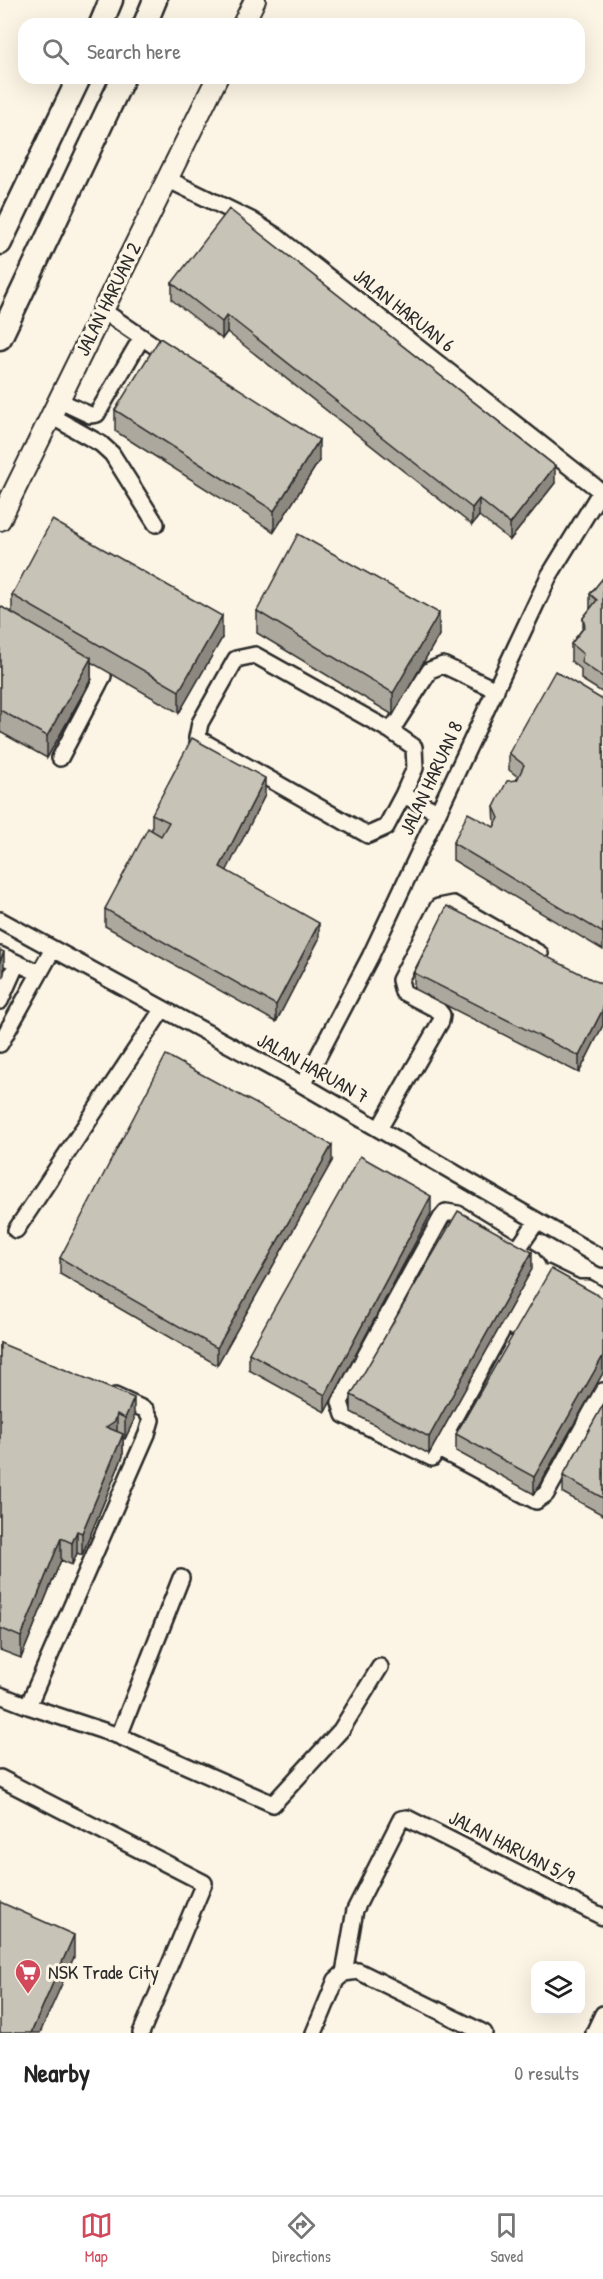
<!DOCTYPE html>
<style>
:root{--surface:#fff;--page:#f2f2f2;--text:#222;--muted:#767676;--line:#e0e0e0;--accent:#d1495b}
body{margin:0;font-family:"Patrick Hand",sans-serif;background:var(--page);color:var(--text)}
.controls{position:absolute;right:18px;bottom:18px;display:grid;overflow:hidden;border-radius:12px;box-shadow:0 6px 24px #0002}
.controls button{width:54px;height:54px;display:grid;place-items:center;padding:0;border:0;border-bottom:2px solid var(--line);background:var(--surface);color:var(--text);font:30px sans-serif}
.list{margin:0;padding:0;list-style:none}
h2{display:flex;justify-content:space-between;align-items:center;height:78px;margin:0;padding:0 24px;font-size:26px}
h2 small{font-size:20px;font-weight:400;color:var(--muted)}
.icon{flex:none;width:33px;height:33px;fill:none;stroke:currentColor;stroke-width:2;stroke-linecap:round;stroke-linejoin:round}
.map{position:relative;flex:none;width:603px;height:2033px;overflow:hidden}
.search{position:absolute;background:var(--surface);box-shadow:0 6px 24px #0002;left:18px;right:18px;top:18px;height:66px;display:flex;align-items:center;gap:15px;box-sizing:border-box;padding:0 21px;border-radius:18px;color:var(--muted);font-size:22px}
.sheet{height:162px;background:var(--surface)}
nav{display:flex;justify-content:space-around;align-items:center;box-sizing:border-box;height:84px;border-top:2px solid var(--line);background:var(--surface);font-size:16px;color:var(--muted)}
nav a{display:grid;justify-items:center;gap:3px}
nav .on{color:var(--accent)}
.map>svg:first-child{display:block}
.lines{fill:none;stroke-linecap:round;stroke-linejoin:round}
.minor-casing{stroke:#2b2b2b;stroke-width:20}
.major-casing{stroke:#2b2b2b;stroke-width:24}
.highway-casing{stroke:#2b2b2b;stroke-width:27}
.minor{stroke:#fcf5e5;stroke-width:15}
.major{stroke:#fcf5e5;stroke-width:20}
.highway{stroke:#fcf5e5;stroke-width:22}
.wall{fill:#aca89d;stroke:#2b2b2b;stroke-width:1.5}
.shaded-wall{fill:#8c8880;stroke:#2b2b2b;stroke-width:1.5}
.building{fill:#c8c3b7;stroke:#2b2b2b;stroke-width:1.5}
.labels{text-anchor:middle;stroke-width:6;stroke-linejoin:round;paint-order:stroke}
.street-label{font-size:20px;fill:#2b2b2b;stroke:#fcf5e5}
.poi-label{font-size:20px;fill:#2b2b2b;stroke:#fcf5e5;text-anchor:start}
</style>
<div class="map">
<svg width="603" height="2033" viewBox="0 0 603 2033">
<rect width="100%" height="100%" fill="#fcf5e5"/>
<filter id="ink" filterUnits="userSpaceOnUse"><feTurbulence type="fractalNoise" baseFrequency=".0167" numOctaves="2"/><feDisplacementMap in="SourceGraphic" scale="12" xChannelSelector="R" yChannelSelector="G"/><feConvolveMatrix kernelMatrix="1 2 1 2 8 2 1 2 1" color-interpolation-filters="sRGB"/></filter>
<g filter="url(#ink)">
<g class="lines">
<g class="minor-casing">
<path id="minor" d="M167 179 251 220 276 236 603 493
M102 310 171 357
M58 400 90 415 97 414 142 337
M51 416 101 444 112 454 156 524
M391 731 414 747 415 768 403 795
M60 758 103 676 74 659
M438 812 403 795 386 827 368 835 197 738 200 723 236 659 255 655 391 731 430 670 443 665 496 690
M0 920 303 1085 603 1259
M0 955 39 973
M0 1001 17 963
M0 1044 53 949
M303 1085 370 957 549 576 601 491
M379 1129 441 1021 442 1015 438 1010 403 992 400 980 438 907 453 904 540 954
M446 1212 458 1214 532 1259 537 1266 432 1458 344 1415 340 1402 441 1218Z
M16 1230 162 1010
M517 1250 537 1221
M515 1328 546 1273 577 1288H588L603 1297
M454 1438 446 1453 536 1501 546 1494 603 1391
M181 1578 119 1736 273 1804 341 1730 380 1667
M0 1695 28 1706 147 1434 151 1420 146 1410 115 1396
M28 1706 119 1736
M0 1778 204 1883 141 2033
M344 1973 358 1971 484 2033
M314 2033 336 1980 344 1973 355 1910 401 1819 407 1818 603 1917
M594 2033 603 2014"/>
</g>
<g class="major-casing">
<path id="major" d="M243 24 255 0
M0 520 217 78"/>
</g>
<g class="highway-casing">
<path id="highway" d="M101 24 111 0
M145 24 155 0
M0 243 79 78
M0 338 123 78"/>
</g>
<use href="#minor" class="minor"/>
<use href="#major" class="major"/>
<use href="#highway" class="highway"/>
</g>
<path class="wall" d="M172 283 555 483 510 540 479 516 472 525 227 332 222 339 172 300Z
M115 410 319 461 274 532 115 431Z
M603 578V693L581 679V669L571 661V644L583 628V618L590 609V594Z
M12 595 222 638 179 713 91 662V679L47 758 0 732V606L12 614Z
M257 611 439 635 393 715 257 633Z
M603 700V950L453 860V843L494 827 495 825 494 807 518 777 509 770V753Z
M265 795 226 871 319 939 276 1022 105 926V909L152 830V814Z
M414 973 603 985V1025L579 1073 414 989Z
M332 1161 217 1365 60 1274V1258Z
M431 1213 325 1412 249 1370V1353Z
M532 1269 429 1454 351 1412V1395Z
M603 1298V1373L534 1494 456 1451V1434Z
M0 1343 134 1420 125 1439 123 1438V1456L82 1555 77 1553 72 1565 61 1560 21 1658 0 1650Z
M603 1405V1515L563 1493V1476Z"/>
<path class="shaded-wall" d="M227 315V332L222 339V322Z
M319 440V461L274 532V511Z
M555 466V483L510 540V524Z
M479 499V516L472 525V508Z
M439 613V635L393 715V693Z
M222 616V638L179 713V691Z
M91 658V679L47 758V736Z
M265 778V795L220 884V867Z
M319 923V939L276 1022V1005Z
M4 952V974L0 982V961Z
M603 1009V1025L579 1073V1056Z
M332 1145V1161L217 1365V1348Z
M431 1196V1213L325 1412V1395Z
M532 1252V1269L429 1454V1437Z
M603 1356V1373L534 1494V1477Z
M134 1398V1420L125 1439V1418Z
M117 1414V1436L106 1427Z
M123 1434V1456L82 1555V1533Z
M77 1531V1553L72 1565V1543Z
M61 1538V1560L21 1658V1637Z
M74 1935V1957L40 2033H31Z"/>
<path class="building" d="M229 209 555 466 510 524 479 499 472 508 227 315 222 322 172 283Z
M160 338 319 440 274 511 115 410Z
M52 520 222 616 179 691 12 595Z
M298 534 439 613 393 693 257 611Z
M603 578V677L581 662 583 654 571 644 585 626 583 618 597 600 590 594Z
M0 606 91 658 47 736 0 710Z
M555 671 603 700V933L453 843 468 813 494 827 499 818 494 807 507 781 517 780 524 765 509 753Z
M192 738 265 778 220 867 319 923 276 1005 105 909 148 828 161 836 169 822 152 814Z
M447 906 603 985V1009L579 1056 414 973Z
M0 950 4 952 0 961Z
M166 1055 332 1145 217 1348 60 1258Z
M360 1156 431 1196 325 1395 249 1353Z
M458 1211 532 1252 429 1437 351 1395Z
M551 1269 603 1298V1356L534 1477 456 1434Z
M0 1343 134 1398 125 1418 117 1414 115 1421 106 1427 123 1434 82 1533 77 1531 72 1543 61 1538 21 1637 0 1628Z
M603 1405V1498L563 1476Z
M0 1902 74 1935 31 2033H0Z"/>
</g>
<defs>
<g id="supermarket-pin" transform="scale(1.35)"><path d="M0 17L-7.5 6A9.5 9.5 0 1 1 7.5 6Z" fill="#d1495b" stroke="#fcf5e5"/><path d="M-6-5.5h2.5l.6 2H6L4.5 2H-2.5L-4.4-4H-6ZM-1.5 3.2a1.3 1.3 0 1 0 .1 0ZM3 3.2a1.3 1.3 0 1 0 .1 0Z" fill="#fff"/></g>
</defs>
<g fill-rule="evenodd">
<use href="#supermarket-pin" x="28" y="1972"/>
</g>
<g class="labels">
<g class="street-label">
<text transform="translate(108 299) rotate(-64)" y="7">JALAN HARUAN 2</text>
<text transform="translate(404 310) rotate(38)" y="7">JALAN HARUAN 6</text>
<text transform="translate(431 778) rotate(-65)" y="7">JALAN HARUAN 8</text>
<text transform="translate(313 1068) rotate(29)" y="7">JALAN HARUAN 7</text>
<text transform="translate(512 1847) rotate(27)" y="7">JALAN HARUAN 5/9</text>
</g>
<g class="poi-label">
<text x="48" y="1979">NSK Trade City</text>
</g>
</g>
</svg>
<div class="controls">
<button><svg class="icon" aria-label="layers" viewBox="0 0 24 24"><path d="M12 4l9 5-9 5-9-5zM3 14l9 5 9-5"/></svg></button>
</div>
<div class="search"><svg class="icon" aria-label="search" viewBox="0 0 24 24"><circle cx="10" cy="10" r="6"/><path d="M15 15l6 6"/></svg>Search here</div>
</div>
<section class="sheet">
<h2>Nearby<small>0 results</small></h2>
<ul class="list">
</ul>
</section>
<nav>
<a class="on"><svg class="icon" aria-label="map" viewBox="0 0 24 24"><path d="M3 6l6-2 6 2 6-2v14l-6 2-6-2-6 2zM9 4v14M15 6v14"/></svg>Map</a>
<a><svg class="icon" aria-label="directions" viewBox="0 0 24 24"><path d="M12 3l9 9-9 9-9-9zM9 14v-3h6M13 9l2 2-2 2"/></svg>Directions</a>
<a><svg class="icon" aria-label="saved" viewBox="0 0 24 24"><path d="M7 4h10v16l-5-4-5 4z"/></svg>Saved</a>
</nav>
